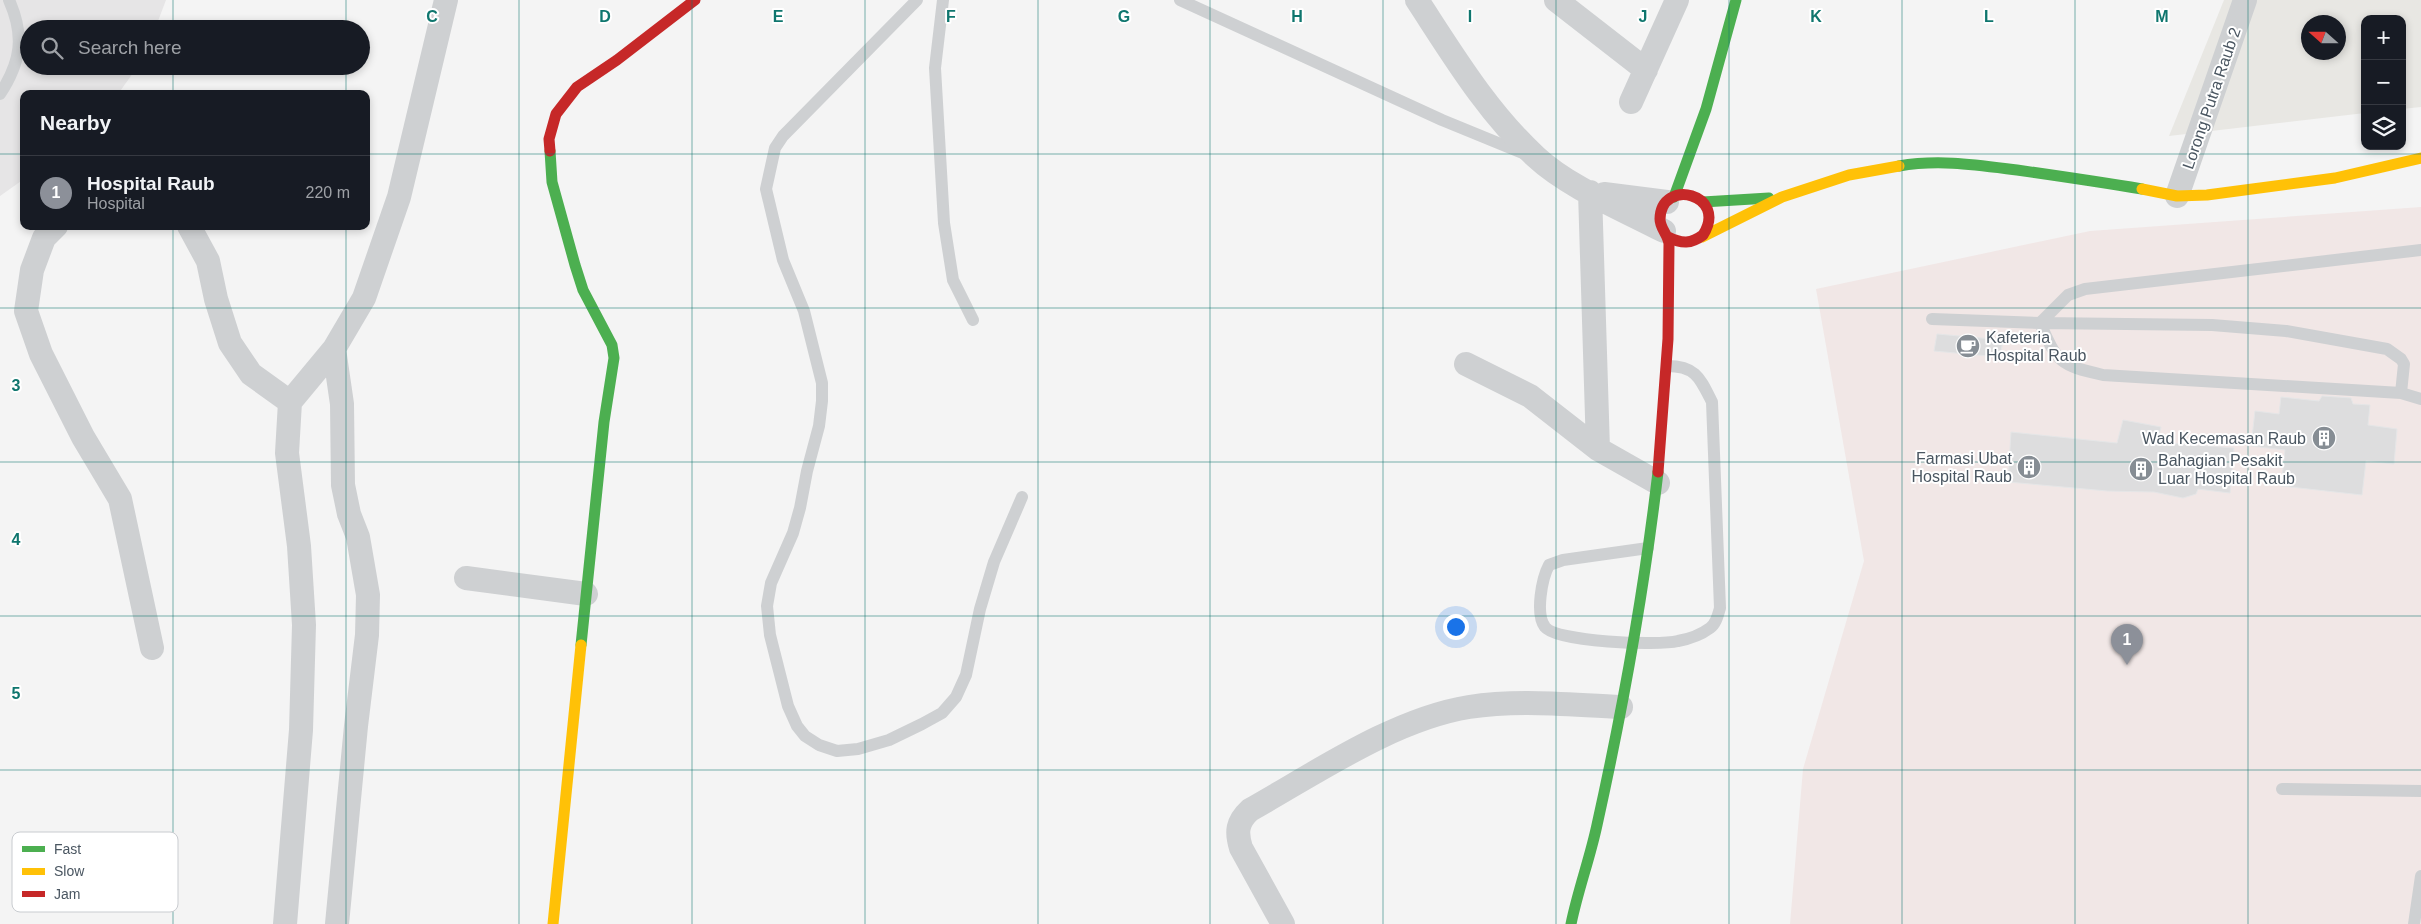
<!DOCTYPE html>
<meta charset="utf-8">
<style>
:root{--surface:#171b24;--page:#242831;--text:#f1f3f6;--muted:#9ea1a6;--line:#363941;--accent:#8c9099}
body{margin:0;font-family:Arial,sans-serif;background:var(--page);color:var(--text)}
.controls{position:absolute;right:15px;top:15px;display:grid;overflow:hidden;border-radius:10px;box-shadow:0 2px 8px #0003}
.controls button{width:45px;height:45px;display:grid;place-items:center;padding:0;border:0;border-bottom:1px solid var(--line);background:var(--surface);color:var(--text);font:25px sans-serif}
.compass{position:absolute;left:2301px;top:15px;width:45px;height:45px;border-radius:50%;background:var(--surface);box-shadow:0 2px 8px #0003;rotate:291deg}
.you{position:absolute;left:1455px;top:626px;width:18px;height:18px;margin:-12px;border:4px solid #fff;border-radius:50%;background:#1a73e8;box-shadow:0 0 0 8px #1a73e833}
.badge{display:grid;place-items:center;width:32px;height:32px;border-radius:50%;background:var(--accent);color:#fff;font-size:16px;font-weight:700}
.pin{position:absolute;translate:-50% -41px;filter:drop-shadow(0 1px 2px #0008)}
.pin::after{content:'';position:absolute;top:26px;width:18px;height:15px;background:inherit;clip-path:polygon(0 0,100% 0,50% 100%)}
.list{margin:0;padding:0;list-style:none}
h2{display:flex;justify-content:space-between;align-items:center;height:65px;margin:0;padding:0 20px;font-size:21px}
h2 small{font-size:16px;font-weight:400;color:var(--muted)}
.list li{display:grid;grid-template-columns:32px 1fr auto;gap:15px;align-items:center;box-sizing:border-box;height:75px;padding:0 20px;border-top:1px solid var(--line)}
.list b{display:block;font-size:19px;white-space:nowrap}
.list p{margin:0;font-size:16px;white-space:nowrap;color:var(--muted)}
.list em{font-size:16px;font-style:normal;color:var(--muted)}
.icon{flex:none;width:28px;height:28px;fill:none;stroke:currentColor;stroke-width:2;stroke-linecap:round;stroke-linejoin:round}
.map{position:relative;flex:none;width:2421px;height:924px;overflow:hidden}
.search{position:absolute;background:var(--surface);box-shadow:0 2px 8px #0003;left:20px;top:20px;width:350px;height:55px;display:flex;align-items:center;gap:12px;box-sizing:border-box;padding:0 18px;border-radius:28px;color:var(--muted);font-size:19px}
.panel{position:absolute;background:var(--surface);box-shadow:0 2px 8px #0003;left:20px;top:90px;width:350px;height:140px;border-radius:10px}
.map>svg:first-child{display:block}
.commercial{fill:#e8e7e3;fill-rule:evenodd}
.education{fill:#e6e5e6}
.medical{fill:#f1e7e6}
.building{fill:#ddddde;stroke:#e5e6e7}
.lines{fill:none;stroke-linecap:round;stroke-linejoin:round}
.lane{stroke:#ced0d2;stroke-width:12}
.street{stroke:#ced0d2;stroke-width:24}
.fast{stroke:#4caf50;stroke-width:11}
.slow{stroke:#ffc107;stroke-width:11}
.jam{stroke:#c62828;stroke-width:11}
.grid{fill:none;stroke:#0f766e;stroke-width:1;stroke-opacity:0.55}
.labels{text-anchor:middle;stroke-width:4;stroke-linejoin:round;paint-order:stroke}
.street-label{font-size:16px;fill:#4a5661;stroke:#fff}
.poi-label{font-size:16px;fill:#4a5661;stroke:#fff;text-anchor:start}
.key{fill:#fff;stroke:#c9ccd0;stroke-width:1}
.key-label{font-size:14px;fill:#4a5661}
.grid-label{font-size:16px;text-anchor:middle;font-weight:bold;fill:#0f766e;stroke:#fff;stroke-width:4;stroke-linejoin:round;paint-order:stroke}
</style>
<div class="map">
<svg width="2421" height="924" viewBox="0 0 2421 924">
<rect width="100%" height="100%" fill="#f4f4f4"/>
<path class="commercial" d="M2224 0H2421V107L2402 109V19H2365V113L2169 136ZM2308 22H2338V52H2308Z"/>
<path class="education" d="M0 0H166L155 29H29V66H138L118 94H24V179L0 196Z"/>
<path class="medical" d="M2421 207V924H1790L1803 769 1864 561 1816 289 2090 231Z"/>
<path class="building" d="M1937 334 2003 340 2000 357 1934 351Z
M2322 396 2351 398 2353 404 2370 405 2368 425 2397 429 2394 464 2366 461 2362 495 2281 486 2285 450 2251 446 2255 411 2279 414 2281 397 2319 401Z
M2123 420 2161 427 2157 442 2234 448 2230 493 2198 489 2196 494 2183 498 2154 492 2107 491 2008 482 2011 432 2117 443Z"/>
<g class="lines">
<path class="lane" d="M917 0 783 136 775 148 766 189 783 260 804 311 822 383V401L819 426 807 471 800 508 793 533 771 583 767 606 770 635 788 706 797 726 805 736 819 745 837 751 858 749 889 740 922 724 942 713 956 697 966 675 980 609 994 562 1022 497
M943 0 935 68 944 223 953 280 973 320
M1180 0 1442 120 1525 154
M0 94C21 62 25 36 9 0
M2421 250 2085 289 2068 295 2040 323C2058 363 2059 365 2103 375L2401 393 2421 399
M1932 319 2040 323 2212 325 2286 331 2387 349 2401 359 2404 364 2401 393
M1648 548 1563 560 1549 565C1542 578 1535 614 1545 627 1556 642 1658 646 1678 641 1689 639 1702 634 1710 628 1716 624 1718 615 1720 608L1712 402C1700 378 1696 366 1667 366
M2282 789 2421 791
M2414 924 2421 876"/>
<path class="street" d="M1417 0C1453 55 1487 112 1536 157 1568 187 1624 210 1664 231
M1556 0 1646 70
M1631 102 1677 0
M1590 192 1598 449
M1604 194 1667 202
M2177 196 2245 0
M56 226 44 238 32 270 26 311 41 354 83 437 120 499 152 648
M189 226 208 261 216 299 230 343 251 374 290 402 334 349 364 298 399 197 446 0
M334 349 342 404 343 485 349 514 358 537 368 595 367 635 356 726 337 924
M1466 364 1530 396 1598 449 1658 483
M466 578 586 594
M285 924 301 730 304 625 299 546 287 453 290 402
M1283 924 1241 848C1236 832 1237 822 1250 810 1316 773 1394 719 1469 707 1519 699 1570 705 1621 707"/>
<path class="fast" d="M550 151 552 182 575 265 583 290 612 345 614 358 604 422 581 645
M1899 166C1939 159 1977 165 2017 170 2059 176 2100 182 2142 189
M1674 197 1706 109 1736 0
M1703 202 1769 198
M1571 924C1578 890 1590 858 1597 825 1623 708 1644 591 1658 472"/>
<path class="slow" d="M2142 189 2177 196 2207 195 2335 178 2421 158
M1702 237 1782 197 1849 175 1899 166
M553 924 581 645"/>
<path class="jam" d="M550 151 549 139 556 114 577 87 617 60 695 0
M1658 472 1668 339 1669 244C1668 234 1660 229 1660 219 1661 177 1729 194 1703 235 1691 244 1682 244 1668 237"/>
</g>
<path class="grid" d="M173 0V29M346 0V29M519 0V924M692 0V924M865 0V924M1038 0V924M1210 0V924M1383 0V924M1556 0V924M1729 0V924M1902 0V924M2075 0V924M2248 0V924M173 66V94M346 66V94M0 154H24M366 154H2421M173 226V924M346 226V924M0 308H2421M0 462H2421M0 616H2421M0 770H2421"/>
<defs>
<g id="cafe-disc" transform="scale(1.25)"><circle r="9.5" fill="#868d94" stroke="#fff"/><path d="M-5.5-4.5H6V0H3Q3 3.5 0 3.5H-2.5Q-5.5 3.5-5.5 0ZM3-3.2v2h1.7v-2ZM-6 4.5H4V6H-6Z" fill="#fff"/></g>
<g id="building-disc" transform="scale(1.25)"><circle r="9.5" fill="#868d94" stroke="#fff"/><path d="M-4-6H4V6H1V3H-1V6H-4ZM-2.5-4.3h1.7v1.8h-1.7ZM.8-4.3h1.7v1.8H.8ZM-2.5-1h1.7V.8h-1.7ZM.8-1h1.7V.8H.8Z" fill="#fff"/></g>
</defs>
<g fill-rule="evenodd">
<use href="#cafe-disc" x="1968" y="346"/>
<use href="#building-disc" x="2324" y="438"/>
<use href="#building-disc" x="2029" y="467"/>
<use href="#building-disc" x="2141" y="469"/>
</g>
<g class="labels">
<g class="street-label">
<text transform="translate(2211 98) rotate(-71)" y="6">Lorong Putra Raub 2</text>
</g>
<g class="poi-label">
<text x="1986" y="343">Kafeteria<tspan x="1986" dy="18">Hospital Raub</tspan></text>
<text x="2306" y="444" text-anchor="end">Wad Kecemasan Raub</text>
<text x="2012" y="464" text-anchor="end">Farmasi Ubat<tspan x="2012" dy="18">Hospital Raub</tspan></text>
<text x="2158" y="466">Bahagian Pesakit<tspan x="2158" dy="18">Luar Hospital Raub</tspan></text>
</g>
</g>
<rect x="12" y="832" width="166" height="80" rx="8" class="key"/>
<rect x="22" y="846" width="23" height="6" fill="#4caf50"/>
<rect x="22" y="868" width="23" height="7" fill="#ffc107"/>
<rect x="22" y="891" width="23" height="6" fill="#c62828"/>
<g class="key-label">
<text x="54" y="854">Fast</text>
<text x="54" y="876">Slow</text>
<text x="54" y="899">Jam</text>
</g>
<g class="grid-label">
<text x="432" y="22">C</text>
<text x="605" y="22">D</text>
<text x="778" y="22">E</text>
<text x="951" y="22">F</text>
<text x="1124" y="22">G</text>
<text x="1297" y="22">H</text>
<text x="1470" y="22">I</text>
<text x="1643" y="22">J</text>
<text x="1816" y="22">K</text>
<text x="1989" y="22">L</text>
<text x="2162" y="22">M</text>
<text x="16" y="391">3</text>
<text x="16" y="545">4</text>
<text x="16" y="699">5</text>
</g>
</svg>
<div class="controls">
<button>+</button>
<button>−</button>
<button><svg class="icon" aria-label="layers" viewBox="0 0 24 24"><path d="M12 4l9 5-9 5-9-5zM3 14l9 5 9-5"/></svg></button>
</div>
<svg class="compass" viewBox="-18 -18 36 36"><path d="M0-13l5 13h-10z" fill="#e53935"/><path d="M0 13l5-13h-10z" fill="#9ea1a6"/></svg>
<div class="you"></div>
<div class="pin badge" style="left:2127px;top:665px">1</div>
<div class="search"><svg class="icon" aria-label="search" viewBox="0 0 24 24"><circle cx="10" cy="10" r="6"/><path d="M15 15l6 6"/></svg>Search here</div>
<section class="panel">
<h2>Nearby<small></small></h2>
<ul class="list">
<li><span class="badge">1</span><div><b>Hospital Raub</b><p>Hospital</p></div><em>220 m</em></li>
</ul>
</section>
</div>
